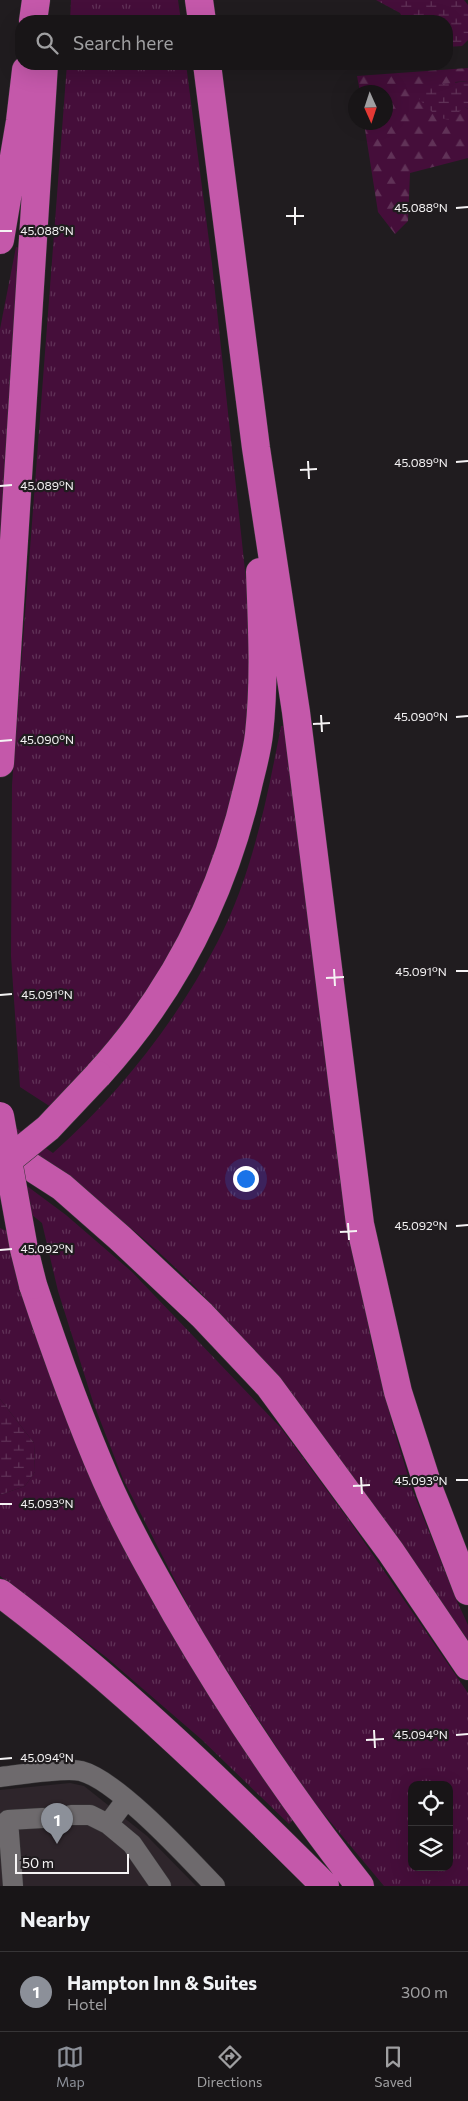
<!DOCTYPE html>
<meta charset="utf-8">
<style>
:root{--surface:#181517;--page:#211e20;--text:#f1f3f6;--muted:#9f9fa1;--line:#363436;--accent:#8c9099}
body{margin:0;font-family:Commissioner,sans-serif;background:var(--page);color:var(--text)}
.controls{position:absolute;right:15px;bottom:15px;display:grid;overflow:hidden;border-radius:10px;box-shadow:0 5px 20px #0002}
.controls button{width:45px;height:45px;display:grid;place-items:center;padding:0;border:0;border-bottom:1px solid var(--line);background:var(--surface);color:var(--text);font:25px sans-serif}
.compass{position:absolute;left:348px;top:85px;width:45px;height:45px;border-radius:50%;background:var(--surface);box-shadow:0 5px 20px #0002;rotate:177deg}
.scale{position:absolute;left:15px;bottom:12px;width:114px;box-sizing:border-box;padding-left:5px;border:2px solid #f5f3f4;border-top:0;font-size:14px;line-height:18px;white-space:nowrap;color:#f5f3f4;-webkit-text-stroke:4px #201c1f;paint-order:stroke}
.you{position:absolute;left:245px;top:1178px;width:18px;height:18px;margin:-12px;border:4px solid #fff;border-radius:50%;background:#1a73e8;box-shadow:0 0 0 8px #1a73e833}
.badge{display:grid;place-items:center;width:32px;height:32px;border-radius:50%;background:var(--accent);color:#fff;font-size:16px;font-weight:700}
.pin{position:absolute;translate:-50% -41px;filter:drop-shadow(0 1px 2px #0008)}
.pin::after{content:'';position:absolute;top:26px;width:18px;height:15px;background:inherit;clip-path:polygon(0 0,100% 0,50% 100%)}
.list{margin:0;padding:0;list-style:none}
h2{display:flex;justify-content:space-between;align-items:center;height:65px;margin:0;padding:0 20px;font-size:21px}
h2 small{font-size:16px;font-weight:400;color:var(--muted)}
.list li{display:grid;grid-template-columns:32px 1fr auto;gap:15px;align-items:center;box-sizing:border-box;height:80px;padding:0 20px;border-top:1px solid var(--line)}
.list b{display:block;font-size:19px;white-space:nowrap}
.list p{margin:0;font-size:16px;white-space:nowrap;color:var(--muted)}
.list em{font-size:16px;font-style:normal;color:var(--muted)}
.icon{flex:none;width:28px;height:28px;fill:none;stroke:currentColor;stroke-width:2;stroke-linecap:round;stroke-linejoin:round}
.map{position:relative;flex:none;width:468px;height:1886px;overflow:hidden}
.search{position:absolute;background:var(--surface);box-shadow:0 5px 20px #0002;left:15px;right:15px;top:15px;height:55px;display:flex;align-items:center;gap:12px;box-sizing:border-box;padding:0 18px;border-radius:20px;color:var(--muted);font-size:19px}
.sheet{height:145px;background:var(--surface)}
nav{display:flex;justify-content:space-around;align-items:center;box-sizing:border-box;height:70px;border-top:1px solid var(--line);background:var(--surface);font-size:14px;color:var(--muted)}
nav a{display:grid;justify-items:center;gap:2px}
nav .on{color:var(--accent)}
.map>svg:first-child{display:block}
.built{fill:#2e252b}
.grass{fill:url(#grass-tufts);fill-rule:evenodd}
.forest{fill:url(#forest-firs)}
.wetland{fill:url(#wetland-marsh)}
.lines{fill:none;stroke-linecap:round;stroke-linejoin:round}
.minor-tunnel{stroke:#403c3f;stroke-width:20;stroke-dasharray:20 10;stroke-linecap:butt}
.minor-casing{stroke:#383638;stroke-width:21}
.highway-casing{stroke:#383638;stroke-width:29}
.minor{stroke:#6e6a6d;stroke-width:20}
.highway{stroke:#c458aa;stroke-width:28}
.highway-bridge-casing{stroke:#383638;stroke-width:29;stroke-linecap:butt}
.highway-bridge{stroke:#c458aa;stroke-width:28}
.ticks{fill:none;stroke:#f5f3f4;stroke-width:2}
.ticks-label{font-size:12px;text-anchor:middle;fill:#f5f3f4;stroke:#201c1f;stroke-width:4.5;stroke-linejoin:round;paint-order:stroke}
</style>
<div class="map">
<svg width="468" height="1886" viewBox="0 0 468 1886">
<defs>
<pattern id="grass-tufts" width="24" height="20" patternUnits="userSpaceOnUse" patternTransform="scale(1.25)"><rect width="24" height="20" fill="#450e3a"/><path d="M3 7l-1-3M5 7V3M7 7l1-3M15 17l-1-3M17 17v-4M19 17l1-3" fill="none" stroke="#603257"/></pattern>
<pattern id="forest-firs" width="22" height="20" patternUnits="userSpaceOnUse" patternTransform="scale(1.25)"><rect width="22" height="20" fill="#450e3a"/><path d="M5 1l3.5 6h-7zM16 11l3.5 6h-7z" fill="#603257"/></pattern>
<pattern id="wetland-marsh" width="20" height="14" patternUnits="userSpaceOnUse" patternTransform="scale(1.25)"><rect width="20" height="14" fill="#450e3a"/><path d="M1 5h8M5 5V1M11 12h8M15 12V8" fill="none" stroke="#603257"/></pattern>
</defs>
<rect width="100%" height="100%" fill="#201c1f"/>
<path class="built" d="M70 1783 84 1786 147 1836 196 1886H0V1790Z"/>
<path class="grass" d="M71 0H178L181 21H70Z
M67 64H186L212 264 247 589 255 633 243 768 224 846 185 936 119 1040 54 1109 20 1087 11 956 12 785Z
M16 247 22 249 0 573V329Z
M289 725 353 1239 372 1346 392 1423 412 1489 456 1599 468 1625V1640C382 1519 300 1394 196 1288 137 1227 67 1178 0 1127V1117L53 1153C120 1093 176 1022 217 943 252 876 267 799 281 726Z
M0 1166 66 1215 132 1272 281 1428 351 1523 468 1693V1886H384L308 1795 202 1633 123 1479 93 1402 58 1291 42 1223 0 1189ZM412 1785H449V1867H412Z
M0 1228 13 1234 112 1524 154 1604 221 1713 294 1819 289 1824 201 1739 106 1657 0 1576V1495L25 1486 35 1472 34 1443 0 1399Z"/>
<path class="forest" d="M468 68V81L455 82 465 107 468 109V158L410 173 408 221 395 234 378 212 364 123 386 122V92H360L357 76Z"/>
<path class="wetland" d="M376 0H464L468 5V40L462 46 447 47V21H404L400 13Z
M468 81V109L465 107 449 120 437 117 419 99 428 86Z
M0 1399 34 1443 35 1472 25 1486 0 1495Z"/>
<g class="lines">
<path class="minor-tunnel" d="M43 1818 71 1815"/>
<g class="minor-casing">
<path id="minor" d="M0 1777C20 1775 63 1767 81 1771 117 1780 187 1857 215 1886
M126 1800 108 1824 132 1844 161 1886
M71 1815H90L108 1824
M13 1886 8 1820 43 1818"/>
</g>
<g class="highway-casing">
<path id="highway" d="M199 0 202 21
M33 21 36 0
M207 64 256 448 296 712 360 1224 398 1392 430 1492 468 1591
M0 240 20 121 26 70
M0 763 44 64
M98 1075C173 993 223 895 248 786 252 769 257 752 259 734 265 680 262 626 260 572
M0 1147 62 1187 120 1238 202 1315 269 1386 391 1552 468 1666
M33 1285C55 1351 78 1416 106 1480 126 1526 151 1570 176 1614 231 1709 292 1800 360 1886
M0 1593C117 1681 222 1783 325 1886"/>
</g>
<use href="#minor" class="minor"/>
<use href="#highway" class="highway"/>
<g class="highway-bridge-casing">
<path id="highway-bridge" d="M0 1116 24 1249 33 1285
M0 1167 48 1128 98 1075"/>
</g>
<use href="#highway-bridge" class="highway-bridge"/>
</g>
<path class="ticks" d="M295 207V225M456 208 468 207M286 216H304M0 231H12M308 461 309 479M456 462 468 461M300 470 317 469M0 486 12 485M321 715 322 732M456 717 468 716M313 724 330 723M0 741 12 740M334 969 335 986M456 971H468M326 978 344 977M0 995 12 994M348 1223 349 1240M456 1226 468 1225M340 1232 357 1231M0 1250 12 1249M361 1477 362 1494M456 1480H468M353 1486 370 1485M0 1504H12M374 1730 375 1748M456 1735 468 1734M366 1740 384 1739M0 1759 12 1758"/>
<g class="ticks-label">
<text x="421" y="212">45.088°N</text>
<text x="47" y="235">45.088°N</text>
<text x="421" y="467">45.089°N</text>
<text x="47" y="490">45.089°N</text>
<text x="421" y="721">45.090°N</text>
<text x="47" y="744">45.090°N</text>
<text x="421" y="976">45.091°N</text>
<text x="47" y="999">45.091°N</text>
<text x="421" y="1230">45.092°N</text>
<text x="47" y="1253">45.092°N</text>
<text x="421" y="1485">45.093°N</text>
<text x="47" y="1508">45.093°N</text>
<text x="421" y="1739">45.094°N</text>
<text x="47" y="1762">45.094°N</text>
</g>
</svg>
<div class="controls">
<button><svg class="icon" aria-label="locate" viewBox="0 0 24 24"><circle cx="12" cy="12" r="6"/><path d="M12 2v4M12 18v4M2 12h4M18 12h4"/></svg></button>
<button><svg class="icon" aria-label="layers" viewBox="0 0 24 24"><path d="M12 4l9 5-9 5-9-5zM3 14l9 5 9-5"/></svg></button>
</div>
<svg class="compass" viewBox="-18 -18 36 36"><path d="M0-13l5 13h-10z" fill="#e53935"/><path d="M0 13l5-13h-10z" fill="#9f9fa1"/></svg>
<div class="scale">50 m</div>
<div class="you"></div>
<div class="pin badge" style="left:57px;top:1844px">1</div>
<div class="search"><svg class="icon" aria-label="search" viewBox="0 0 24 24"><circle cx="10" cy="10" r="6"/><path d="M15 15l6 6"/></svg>Search here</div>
</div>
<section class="sheet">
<h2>Nearby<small></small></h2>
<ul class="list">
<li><span class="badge">1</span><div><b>Hampton Inn &amp; Suites</b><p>Hotel</p></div><em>300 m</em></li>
</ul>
</section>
<nav>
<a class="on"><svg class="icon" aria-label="map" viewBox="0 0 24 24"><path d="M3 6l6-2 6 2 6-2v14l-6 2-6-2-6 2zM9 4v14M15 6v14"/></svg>Map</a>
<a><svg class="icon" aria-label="directions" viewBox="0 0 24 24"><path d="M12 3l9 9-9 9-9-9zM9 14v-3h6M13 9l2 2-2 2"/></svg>Directions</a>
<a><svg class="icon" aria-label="saved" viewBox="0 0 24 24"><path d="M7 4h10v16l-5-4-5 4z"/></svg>Saved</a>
</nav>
